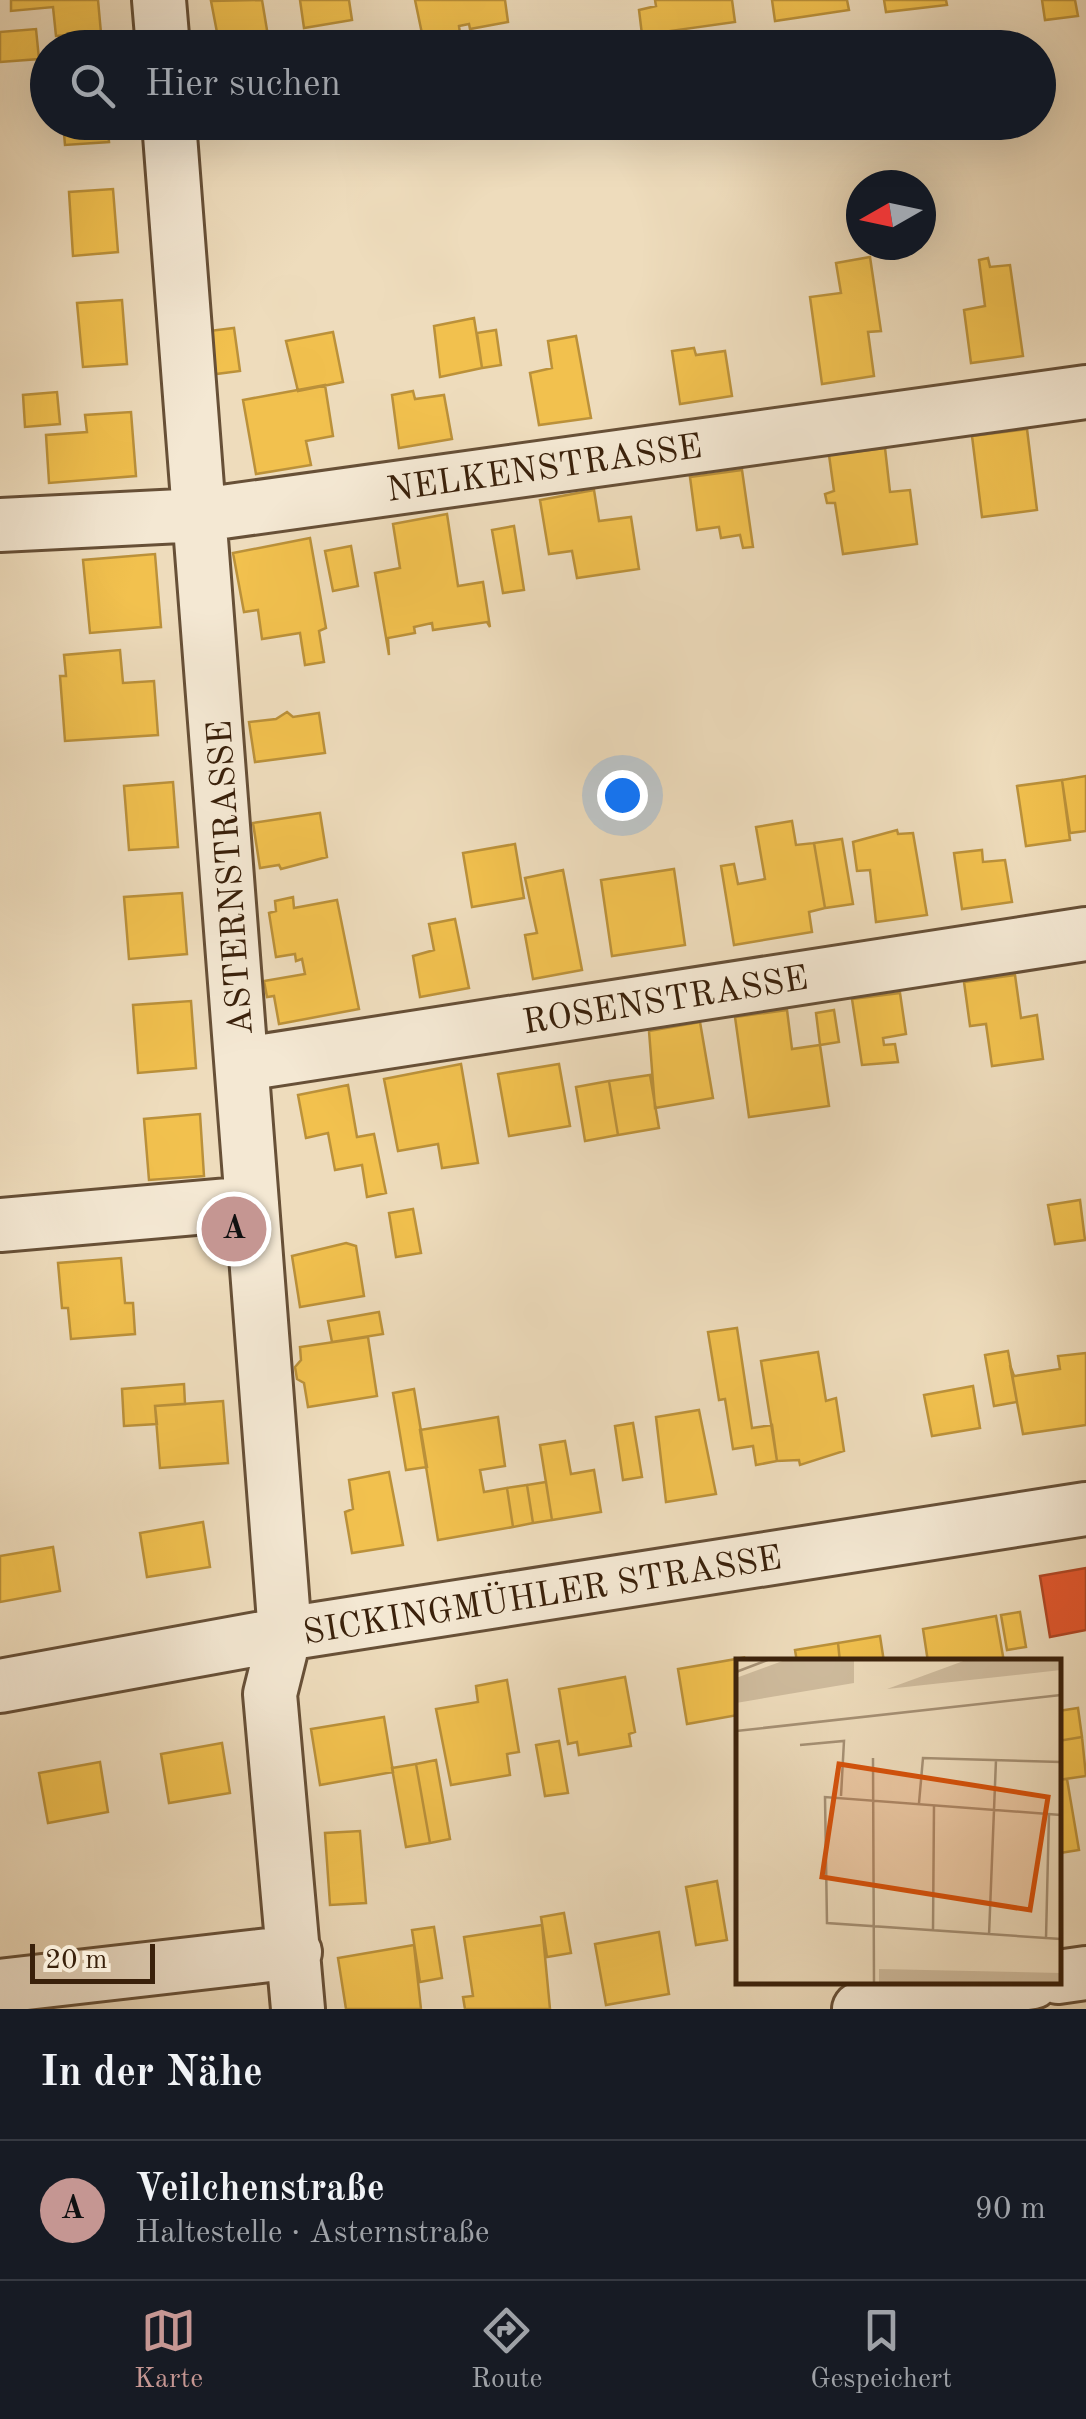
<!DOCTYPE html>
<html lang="de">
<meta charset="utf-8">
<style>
:root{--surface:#171b24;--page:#242831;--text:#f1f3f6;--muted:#9ea1a6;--line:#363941;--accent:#c59692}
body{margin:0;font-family:"Old Standard TT",serif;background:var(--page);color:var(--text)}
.compass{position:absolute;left:846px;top:170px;width:90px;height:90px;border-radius:50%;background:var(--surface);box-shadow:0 10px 40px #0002;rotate:261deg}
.scale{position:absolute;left:30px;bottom:25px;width:125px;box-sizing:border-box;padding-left:10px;border:5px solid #3a210b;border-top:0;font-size:28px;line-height:35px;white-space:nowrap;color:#3a210b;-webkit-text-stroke:8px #f4e8d3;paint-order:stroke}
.you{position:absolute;left:622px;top:795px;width:35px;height:35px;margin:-25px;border:8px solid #fff;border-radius:50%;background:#1a73e8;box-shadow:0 0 0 15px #1a73e833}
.badge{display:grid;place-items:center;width:65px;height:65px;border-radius:50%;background:var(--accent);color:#111;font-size:32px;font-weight:700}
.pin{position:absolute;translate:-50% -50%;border:5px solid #fff;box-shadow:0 2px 10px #0006}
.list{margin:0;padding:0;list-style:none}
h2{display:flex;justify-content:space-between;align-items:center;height:130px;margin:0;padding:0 40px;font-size:42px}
h2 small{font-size:32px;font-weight:400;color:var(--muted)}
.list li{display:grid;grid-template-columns:65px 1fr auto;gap:30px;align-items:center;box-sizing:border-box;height:140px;padding:0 40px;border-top:2px solid var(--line)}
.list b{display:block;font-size:38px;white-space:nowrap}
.list p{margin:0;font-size:32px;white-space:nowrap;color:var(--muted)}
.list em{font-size:32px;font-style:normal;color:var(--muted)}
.icon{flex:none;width:55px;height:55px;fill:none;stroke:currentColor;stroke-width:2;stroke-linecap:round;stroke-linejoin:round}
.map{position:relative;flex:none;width:1086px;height:2009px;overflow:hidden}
.search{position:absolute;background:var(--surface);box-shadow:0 10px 40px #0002;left:30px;right:30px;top:30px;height:110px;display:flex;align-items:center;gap:25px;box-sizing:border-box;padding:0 35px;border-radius:55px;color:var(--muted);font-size:38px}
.sheet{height:270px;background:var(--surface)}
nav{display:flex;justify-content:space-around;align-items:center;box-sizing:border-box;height:140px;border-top:2px solid var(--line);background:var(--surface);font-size:28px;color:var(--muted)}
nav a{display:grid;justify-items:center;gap:5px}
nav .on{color:var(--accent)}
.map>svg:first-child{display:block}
.homes{fill:#f2c14e;stroke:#bb913a;stroke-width:2.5}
.shops{fill:#e4572e;stroke:#b14724;stroke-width:2.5}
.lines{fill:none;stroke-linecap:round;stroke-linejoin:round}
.minor-casing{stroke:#675037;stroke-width:58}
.minor{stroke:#f4e8d3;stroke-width:52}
.labels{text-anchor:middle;stroke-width:10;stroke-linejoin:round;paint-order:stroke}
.street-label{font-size:35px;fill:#3a210b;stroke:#f4e8d3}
.inset-road{fill:none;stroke:#a69175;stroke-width:2.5}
.view{fill:#d7530c;fill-opacity:0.15;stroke:#d7530c;stroke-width:5}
.inset-edge{fill:none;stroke:#3a210b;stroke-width:5}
</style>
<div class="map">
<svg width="1086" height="2009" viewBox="0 0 1086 2009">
<rect width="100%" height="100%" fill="#eedcbc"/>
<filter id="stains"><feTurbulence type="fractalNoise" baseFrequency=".002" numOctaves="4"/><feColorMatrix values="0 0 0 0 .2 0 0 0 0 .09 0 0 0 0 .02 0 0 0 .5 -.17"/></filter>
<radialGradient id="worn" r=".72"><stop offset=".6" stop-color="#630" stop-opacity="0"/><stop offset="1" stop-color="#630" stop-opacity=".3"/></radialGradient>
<path class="homes" d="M11 0H98L101 33 56 36 53 7 11 11Z
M262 0 270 48H220L211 1Z
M300 0H349L352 20 304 28Z
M415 0H505L508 22 470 29 469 24 459 26 462 48H425Z
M655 0H732L735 22 663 32V41L643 43 639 10 656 6Z
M772 0H847L849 10 775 21Z
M884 0H946L947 5 886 12Z
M1042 0H1075L1078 16 1045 20Z
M36 29 39 59 0 62V32Z
M63 122H107L109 142 65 145Z
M113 189 118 252 73 256 69 192Z
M870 257 881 331 868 332 874 376 822 384 810 297 841 293 836 263Z
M988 258 990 267 1010 265 1023 356 971 363 964 310 985 306 979 260Z
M122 300 127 364 83 367 77 303Z
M474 318 482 368 440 377 434 326Z
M234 328 240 371 216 374 209 331Z
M496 330 501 365 482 368 477 333Z
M333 332 343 382 298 391 286 341Z
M576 336 591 418 539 425 530 373 552 368 548 341Z
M694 348 696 355 725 351 732 396 680 404 672 351Z
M325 385 333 436 306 441 311 465 256 474 243 400Z
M413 391 415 399 444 395 452 439 399 448 392 395Z
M57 392 60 424 25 427 23 395Z
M131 412 136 476 49 483 46 435 87 432 85 415Z
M1027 429 1037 510 982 517 972 436Z
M885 448 890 492 910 490 917 544 843 554 835 503H827L825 494 834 491 829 455Z
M742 470 753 547 743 548 740 535 721 538 719 527 697 530 690 477Z
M594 490 599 521 631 517 639 569 577 578 572 551 549 554 540 500Z
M447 514 458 586 483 582 490 627 487 622 433 630 432 623 414 627 415 633 388 638 389 655 375 573 400 568 393 524Z
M514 526 524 590 503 593 492 530Z
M310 538 326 628 319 631 324 662 305 665 300 633 262 639 258 610 244 612 233 553Z
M351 546 358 586 333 591 325 551Z
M155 554 161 627 90 633 83 560Z
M120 650 123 683 154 681 158 735 65 741 60 676H66L64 655Z
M287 712 293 717 319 713 325 753 255 762 249 722 276 719Z
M1086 776V831L1070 833 1062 780Z
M1062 780 1070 840 1026 846 1017 786Z
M173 782 178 847 129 850 124 786Z
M320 813 327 857 281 869 279 865 260 868 253 823Z
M792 821 796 845 814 843 825 908 809 912 812 932 734 945 721 866 734 864 738 884 765 879 756 827Z
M897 830 898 834 913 833 927 915 876 922 870 870 857 871 853 842Z
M842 839 853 904 825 908 814 843Z
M515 844 524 898 472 907 463 853Z
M982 850 983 862 1005 860 1012 902 962 909 954 853Z
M674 869 685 945 612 956 601 880Z
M563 870 582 970 533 979 525 935 537 933 525 878Z
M182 893 187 954 129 959 124 897Z
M293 897 294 908 337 900 359 1009 279 1024 274 996 267 997 264 981 305 974 302 959 296 961 295 954 276 957 269 913 276 911 275 901Z
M455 919 469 988 420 997 413 956 434 950 429 924Z
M1015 975 1021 1018 1037 1015 1043 1059 992 1066 986 1024 970 1026 964 982Z
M900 993 906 1034 883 1038 884 1045 895 1044 898 1062 862 1065 852 999Z
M191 1001 196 1068 138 1073 133 1005Z
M787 1010 792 1049 820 1045 829 1106 749 1117 735 1017Z
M834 1010 839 1042 820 1045 816 1013Z
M700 1022 713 1098 655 1108 649 1031Z
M461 1064 478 1163 442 1168 438 1144 398 1151 384 1079Z
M559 1064 570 1126 509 1136 498 1074Z
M650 1075 659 1128 618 1135 609 1081Z
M609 1081 618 1135 585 1141 576 1087Z
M348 1085 357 1137 374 1134 386 1193 367 1197 362 1165 335 1170 328 1133 306 1138 298 1095Z
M200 1114 204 1176 149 1180 144 1119Z
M1080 1200 1085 1240 1055 1244 1048 1205Z
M413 1209 421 1253 396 1257 389 1213Z
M346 1243 356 1246 364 1296 300 1307 292 1256Z
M121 1258 125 1303H133L135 1334 71 1339 68 1308H62L58 1263Z
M379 1312 383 1334 332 1342 328 1321Z
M737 1328 752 1428 772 1425 777 1461 756 1465 753 1446 733 1449 725 1399 719 1400 708 1332Z
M368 1337 377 1396 308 1407 304 1383 297 1379 295 1367 301 1360 300 1347Z
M1008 1351 1017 1402 994 1406 985 1355Z
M818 1352 826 1401 836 1398 844 1451 800 1465 799 1460 777 1461 761 1361Z
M1086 1353V1425L1023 1434 1010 1365 1014 1376 1060 1369 1058 1356Z
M184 1384 185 1404 155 1406 157 1424 124 1426 122 1389Z
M973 1386 980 1428 932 1436 924 1395Z
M414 1389 427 1467 406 1470 393 1393Z
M223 1401 228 1463 160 1468 155 1406Z
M699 1410 716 1494 666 1502 656 1417Z
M498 1417 505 1466 480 1470 484 1492 507 1488 513 1527 438 1540 420 1430Z
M633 1423 642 1477 623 1480 615 1426Z
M565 1441 571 1474 594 1470 601 1512 552 1520 540 1445Z
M389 1472 403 1545 352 1553 345 1512 353 1509 349 1480Z
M546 1482 552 1520 533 1523 527 1485Z
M527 1485 533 1523 513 1527 507 1488Z
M203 1522 210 1567 147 1577 140 1533Z
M53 1547 60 1591 0 1602V1556Z
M1020 1612 1026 1647 1007 1650 1001 1615Z
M996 1616 1004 1662H928L923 1629Z
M880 1636 884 1662H840L838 1643Z
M838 1643 840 1662H797L795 1650Z
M742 1658 738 1662V1715L687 1724 678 1669Z
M625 1677 635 1732 629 1734 631 1746 579 1755 577 1742 568 1744 559 1689Z
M507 1680 519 1752 507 1754 510 1775 451 1785 436 1709 478 1702 476 1686Z
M1078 1708 1082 1737 1058 1741V1711Z
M384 1717 393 1772 320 1785 311 1729Z
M1082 1737 1086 1776 1058 1780V1741Z
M559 1741 568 1793 545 1796 536 1745Z
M222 1743 230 1793 169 1803 161 1754Z
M436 1760 450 1839 430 1843 416 1764Z
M100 1762 108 1812 48 1823 39 1773Z
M416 1764 430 1843 406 1847 392 1768Z
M1067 1779 1079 1850 1060 1853 1058 1780Z
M360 1831 366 1903 330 1905 325 1833Z
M717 1881 727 1940 696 1945 686 1887Z
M564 1913 571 1953 547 1957 541 1917Z
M542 1925 550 2009H465L463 1997 473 1996 464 1937Z
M434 1927 442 1978 420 1982 412 1930Z
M659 1932 669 1994 606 2005 595 1944Z
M414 1945 421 2009H346L338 1958Z"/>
<path class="shops" d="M1086 1568V1630L1050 1637 1040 1576Z"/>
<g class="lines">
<g class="minor-casing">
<path id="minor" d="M159 0 163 48
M169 122 285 1634 270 1694 298 2009
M0 525 201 515 1086 392
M244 1064 1086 934
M0 1225 252 1203
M0 1686 285 1634 1086 1509
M1058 1977 1086 1973
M0 1986 295 1952
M859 2009 1033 1982"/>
</g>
<use href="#minor" class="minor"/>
</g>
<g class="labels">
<g class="street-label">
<text transform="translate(544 467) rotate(-8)" y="12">NELKENSTRASSE</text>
<text transform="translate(229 878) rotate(-94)" y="12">ASTERNSTRASSE</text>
<text transform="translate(665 999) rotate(-9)" y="12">ROSENSTRASSE</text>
<text transform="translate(542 1594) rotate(-9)" y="12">SICKINGMÜHLER STRASSE</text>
</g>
</g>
<g transform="translate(736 1659)">
<rect width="325" height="325" fill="#eedcbc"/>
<path d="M52 0H118V24L0 44V19ZM233 0H325V11L151 30ZM143 310 325 314V325H143Z" fill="#cfbc9e"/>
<path class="inset-road" d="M0 13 34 0M0 72 325 36M64 86 108 82 105 137M137 99 138 325M183 144 187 99 325 103M325 156 89 138 91 264 325 280M197 271 198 146M253 276 260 101M310 279 313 155"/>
<path class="view" d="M103 105 312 138 294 251 86 218Z"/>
<rect width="325" height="325" class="inset-edge"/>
</g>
<rect width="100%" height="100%" filter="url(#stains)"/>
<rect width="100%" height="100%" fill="url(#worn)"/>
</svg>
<svg class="compass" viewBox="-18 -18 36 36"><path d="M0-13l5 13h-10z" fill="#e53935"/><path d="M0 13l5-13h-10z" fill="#9ea1a6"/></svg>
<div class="scale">20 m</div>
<div class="you"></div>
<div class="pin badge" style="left:234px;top:1229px">A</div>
<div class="search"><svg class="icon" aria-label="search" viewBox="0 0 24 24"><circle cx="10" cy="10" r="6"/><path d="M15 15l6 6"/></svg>Hier suchen</div>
</div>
<section class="sheet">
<h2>In der Nähe<small></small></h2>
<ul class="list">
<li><span class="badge">A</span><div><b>Veilchenstraße</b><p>Haltestelle · Asternstraße</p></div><em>90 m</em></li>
</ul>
</section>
<nav>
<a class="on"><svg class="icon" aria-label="map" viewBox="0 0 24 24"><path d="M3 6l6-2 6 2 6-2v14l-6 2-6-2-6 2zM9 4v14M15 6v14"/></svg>Karte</a>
<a><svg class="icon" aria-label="directions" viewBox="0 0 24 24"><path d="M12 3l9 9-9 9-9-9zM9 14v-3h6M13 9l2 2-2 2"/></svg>Route</a>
<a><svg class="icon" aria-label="saved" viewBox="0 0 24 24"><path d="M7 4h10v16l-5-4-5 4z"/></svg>Gespeichert</a>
</nav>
